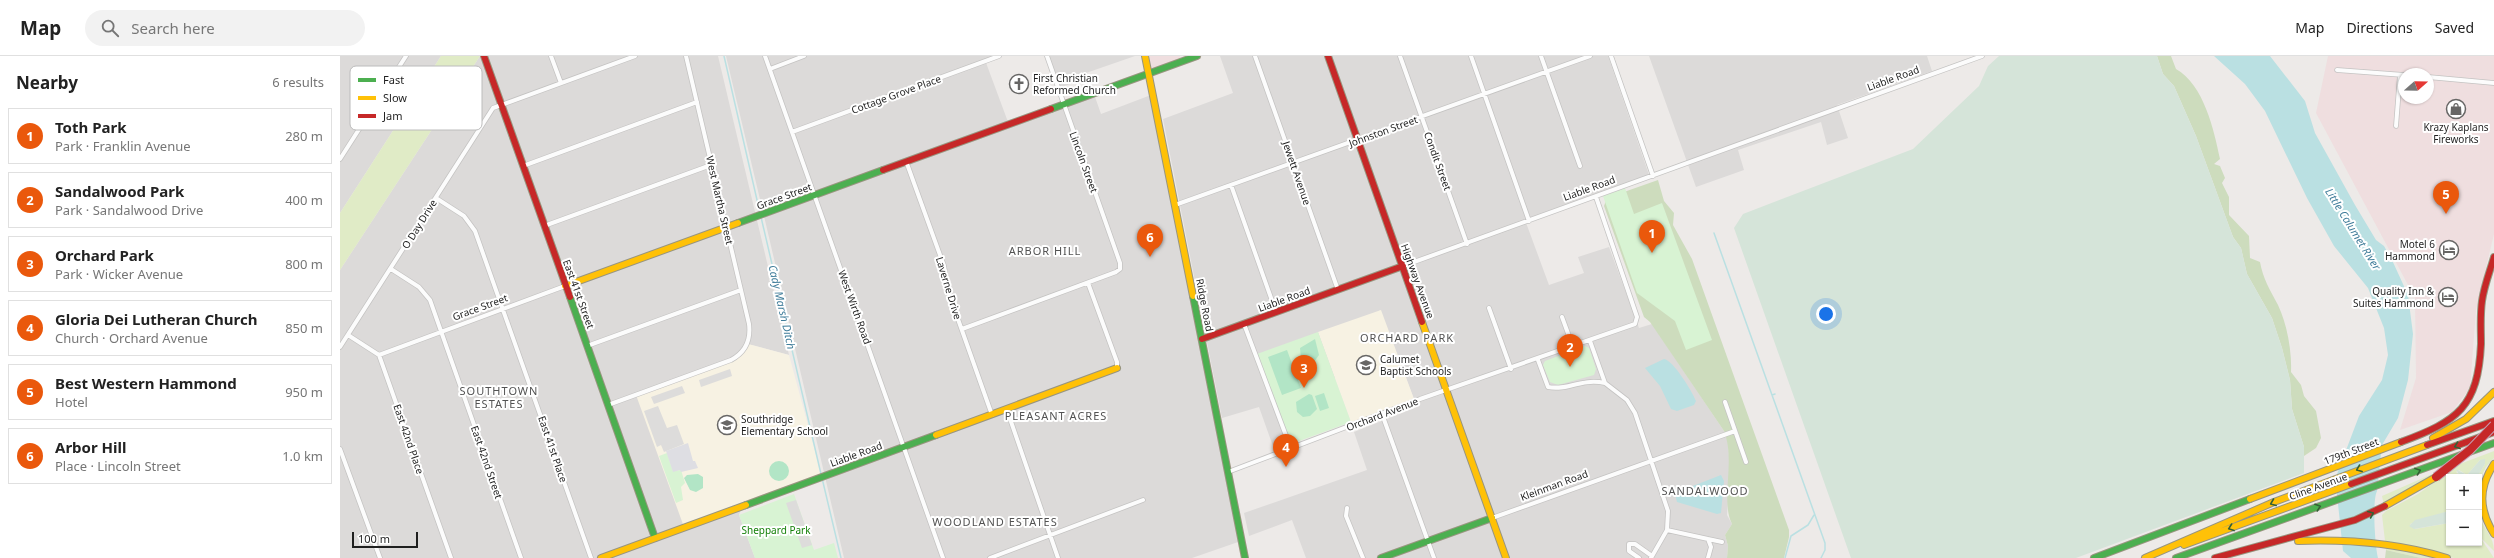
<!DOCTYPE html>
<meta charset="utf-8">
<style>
:root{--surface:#fff;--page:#f2f2f2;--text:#222;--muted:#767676;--line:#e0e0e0;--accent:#ea580c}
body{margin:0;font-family:"Noto Sans",sans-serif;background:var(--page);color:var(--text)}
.controls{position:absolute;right:12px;bottom:12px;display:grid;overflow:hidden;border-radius:0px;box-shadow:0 1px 3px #0004}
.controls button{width:36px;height:36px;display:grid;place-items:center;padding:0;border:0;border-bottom:1px solid var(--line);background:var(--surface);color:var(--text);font:20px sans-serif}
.compass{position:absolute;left:2058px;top:12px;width:36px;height:36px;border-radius:50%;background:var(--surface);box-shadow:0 1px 3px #0004;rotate:70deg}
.scale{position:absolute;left:12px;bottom:10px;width:66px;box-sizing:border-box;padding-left:4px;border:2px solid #1f1f1f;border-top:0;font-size:11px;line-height:14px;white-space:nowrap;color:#1f1f1f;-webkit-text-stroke:3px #fff;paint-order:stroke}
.you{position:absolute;left:1486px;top:258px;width:14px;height:14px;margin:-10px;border:3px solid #fff;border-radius:50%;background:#1a73e8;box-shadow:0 0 0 6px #1a73e833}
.badge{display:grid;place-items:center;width:26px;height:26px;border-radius:50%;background:var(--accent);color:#fff;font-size:13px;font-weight:700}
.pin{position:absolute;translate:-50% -33px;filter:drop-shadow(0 1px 2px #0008)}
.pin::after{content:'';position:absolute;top:21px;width:14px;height:12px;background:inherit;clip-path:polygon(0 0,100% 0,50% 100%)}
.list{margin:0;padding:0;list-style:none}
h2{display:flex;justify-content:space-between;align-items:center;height:52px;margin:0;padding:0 16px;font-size:17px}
h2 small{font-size:13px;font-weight:400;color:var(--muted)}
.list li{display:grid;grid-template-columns:26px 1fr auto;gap:12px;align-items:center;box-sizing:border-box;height:56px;margin:0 8px 8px;padding:0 8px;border:1px solid var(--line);border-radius:0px}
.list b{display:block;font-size:15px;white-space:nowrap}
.list p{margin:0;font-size:13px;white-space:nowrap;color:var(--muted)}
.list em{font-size:13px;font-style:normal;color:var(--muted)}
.icon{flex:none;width:22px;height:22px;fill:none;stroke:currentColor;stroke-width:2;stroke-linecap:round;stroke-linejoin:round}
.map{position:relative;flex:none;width:2154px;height:502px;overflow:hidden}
header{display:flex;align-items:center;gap:24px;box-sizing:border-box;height:56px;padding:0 20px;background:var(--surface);border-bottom:1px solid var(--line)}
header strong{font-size:19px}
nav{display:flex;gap:22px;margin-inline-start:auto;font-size:14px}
.search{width:280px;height:36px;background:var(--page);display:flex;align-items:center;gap:10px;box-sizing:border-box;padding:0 14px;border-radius:22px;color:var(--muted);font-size:15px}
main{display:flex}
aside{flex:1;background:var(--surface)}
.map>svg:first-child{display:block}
.residential{fill:#dcdad9}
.commercial{fill:#efdedf;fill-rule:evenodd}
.education{fill:#f7f2e3}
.grass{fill:#e0ebc6}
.forest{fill:#cddcbd}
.wetland{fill:#d5e4d9}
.park{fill:#d8f3d3}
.pitch{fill:#b2e5c6}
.parking{fill:#dddcdb}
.plaza{fill:#dedee3}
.water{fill:#bae0e2}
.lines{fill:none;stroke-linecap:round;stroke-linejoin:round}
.stream{stroke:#bae0e2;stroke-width:1.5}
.street-casing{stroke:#c4c3c2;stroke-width:5.5}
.fast-casing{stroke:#98957f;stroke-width:8}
.slow-casing{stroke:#98957f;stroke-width:8}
.jam-casing{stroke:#98957f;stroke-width:8}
.street{stroke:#fcfcfc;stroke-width:4}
.fast{stroke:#4caf50;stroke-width:6}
.slow{stroke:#ffc107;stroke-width:6}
.jam{stroke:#c62828;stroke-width:6}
.jam-bridge-casing{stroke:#c49db0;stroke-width:10;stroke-linecap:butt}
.jam-bridge{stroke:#c62828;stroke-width:8}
.oneway{stroke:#336035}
.labels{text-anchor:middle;stroke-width:4;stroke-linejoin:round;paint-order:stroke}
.poi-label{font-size:10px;fill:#1f1f1f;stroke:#fff;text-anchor:start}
.street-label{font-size:10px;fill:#1f1f1f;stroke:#fff}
.park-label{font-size:10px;fill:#158109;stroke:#fff}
.water-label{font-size:11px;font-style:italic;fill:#407d9a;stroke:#fff}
.neighbourhood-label{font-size:11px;letter-spacing:1px;fill:#525252;stroke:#fff}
.key{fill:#fff;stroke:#bcbcbc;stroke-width:1}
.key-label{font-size:11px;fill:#1f1f1f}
</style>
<header>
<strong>Map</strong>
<div class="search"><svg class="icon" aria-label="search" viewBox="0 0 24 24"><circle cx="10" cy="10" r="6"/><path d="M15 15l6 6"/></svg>Search here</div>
<nav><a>Map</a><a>Directions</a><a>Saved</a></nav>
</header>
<main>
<aside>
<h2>Nearby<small>6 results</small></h2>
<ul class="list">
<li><span class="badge">1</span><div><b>Toth Park</b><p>Park · Franklin Avenue</p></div><em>280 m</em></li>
<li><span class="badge">2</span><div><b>Sandalwood Park</b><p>Park · Sandalwood Drive</p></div><em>400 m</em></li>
<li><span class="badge">3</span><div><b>Orchard Park</b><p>Park · Wicker Avenue</p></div><em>800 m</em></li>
<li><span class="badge">4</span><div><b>Gloria Dei Lutheran Church</b><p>Church · Orchard Avenue</p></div><em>850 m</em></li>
<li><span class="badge">5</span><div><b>Best Western Hammond</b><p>Hotel</p></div><em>950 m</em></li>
<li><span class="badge">6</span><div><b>Arbor Hill</b><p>Place · Lincoln Street</p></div><em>1.0 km</em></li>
</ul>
</aside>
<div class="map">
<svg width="2154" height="502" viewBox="0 0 2154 502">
<rect width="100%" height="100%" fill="#edeae8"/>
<path class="residential" d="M0 0H101L0 157Z
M140 0H378L449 299 408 288 402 450 399 459 415 502H0V214Z
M386 0H656L645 4 668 66 423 156Z
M708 0H795L746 17 747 22 719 32Z
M880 0H1268L1309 119 1185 164 1209 229 1244 217 1238 201 1269 191 1299 272 1312 268 1384 375 1388 385 1390 414 1387 459 1392 468 1385 479 1388 490 1387 502H966L952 464 909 480 904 457 1027 414 1014 376 1077 351 1040 254 951 388 934 393 919 351 882 362 823 63 893 37Z
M1309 0H1587L1592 15 1497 49 1508 82 1487 89 1481 66 1398 94 1404 114 1356 131Z
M754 38 761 58 811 39 901 485 852 502H504L424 160Z"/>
<path class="commercial" d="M806 0H840L841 5 809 17Z
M1988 0H2154V178L2136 254 2130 332 2112 356 2060 374 2076 322 2075 242 1976 57ZM2064 18H2088V42H2064Z"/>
<path class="education" d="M1041 254 1074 343 1011 366 978 276Z
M408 288 449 299 482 421 344 471 296 339 391 304Z"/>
<path class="grass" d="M101 0H140L0 214V157Z
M2154 395V402L2146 411 2139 425V421H2137L2145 408 2140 404 2127 419 2119 414 2116 416 2120 419 2109 421V455L2070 468 2075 473 2109 467V487H2139V460C2144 473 2154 481 2154 495L2140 481 2154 502H2114L2045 485 2042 459 2046 455 2078 438 2120 408Z
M2092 418 2094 419 2044 449 2042 440Z
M2046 492 2094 502H2081L2046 494Z"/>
<path class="forest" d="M1817 0H1831L1836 13C1864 29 1874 74 1880 103L1874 108 1880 110 1885 122 1882 127 1889 141V159L1909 180 1910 202 1920 206C1923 223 1930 234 1938 249 1947 268 1952 295 1951 316L1961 329 1964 340 1976 355 1981 382 1976 392 1964 400V391L1952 353 1950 324 1942 292 1932 262 1907 218 1901 192 1893 181 1856 80 1834 30 1823 18Z
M1318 124 1324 145 1334 157 1333 169 1352 203 1449 474V481L1444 502H1387L1388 490 1385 479 1392 468C1380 444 1396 405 1384 375L1310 266 1304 261 1264 150 1267 142Z
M2046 494 2081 502H2045Z"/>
<path class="wetland" d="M1659 0H1817L1823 18 1834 30 1856 80 1893 181 1901 192 1907 218 1932 262 1942 292 1950 324 1952 353 1964 391V417L1736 502H1511L1394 172 1403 158 1573 93 1639 30 1648 10Z
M2145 403V408L2137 421H2113L2119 419 2116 413 2127 419 2140 404Z
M2109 455V467L2074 473 2069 470 2075 464Z"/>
<path class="park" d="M1285 132 1294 158 1322 147 1372 284 1346 294 1335 265 1297 237 1263 140Z
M978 276 1011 366 951 388 917 298Z
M1245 290 1249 292 1256 313 1254 319 1218 329 1210 326 1203 309 1205 305Z
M327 397 333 415 341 414 345 427 341 431 343 444 336 447 319 400Z
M454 438 474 494 494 487 498 502H415L399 459Z"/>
<path class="pitch" d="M975 283 979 299 974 306H965L961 303 960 292Z
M947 294 961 332 942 339 928 301Z
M984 337 989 352 980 355 975 340Z
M969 338 972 339 977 353 970 360 963 361 957 356 956 346Z
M429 415a10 10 0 1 1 20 0a10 10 0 1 1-20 0Z
M347 419 358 418 363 421V432L356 436 350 434 344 422Z"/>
<path class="parking" d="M390 313 392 320 361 331 359 324Z
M342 330 345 337 314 348 311 341Z
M318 350 327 372 337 369 344 388 324 396 321 389 317 391 304 355Z
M456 444 472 489 462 492 446 447Z"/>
<path class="plaza" d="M348 387 353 405H355L358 412 341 416 340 414 333 416 326 395Z"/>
<path class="water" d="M1874 0H1930L1965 45 1975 77 2015 149 2036 184 2044 190 2052 204 2068 239 2073 278 2068 324 2058 362 2042 389 2037 435C2032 445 2035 490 2038 502H2011L2003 495 1996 429 1997 418 2019 360 2042 324 2048 299 2044 272 2028 232 1994 190 1967 142 1925 55 1905 28Z
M1324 303C1333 304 1352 335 1356 345L1354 349 1337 355 1331 353 1320 330 1305 312Z
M1381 419 1384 425 1381 457 1377 458 1337 446 1335 438 1340 435Z"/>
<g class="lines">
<path class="stream" d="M384 0 420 157
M421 161 481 418
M1374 177 1432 339
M1435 338 1432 339 1485 487V494L1481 502
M482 422 501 502
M1445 502 1451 480 1468 469 1474 459"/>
<g class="street-casing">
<path id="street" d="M211 0 221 27
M425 0 603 502
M915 0 998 234
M1060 0 1127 188
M1131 0 1189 165
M1201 0 1240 110
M1271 0 1313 120
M430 13 464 0
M1997 14 2064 19
M2088 21 2154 27
M2056 70 2060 19
M452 76 659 0
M0 103 66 0
M566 105 604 210 608 235 652 359
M183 110 357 46
M891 129 936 256
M96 142 124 160 135 175 251 502
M835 149 1250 0
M204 170 371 109
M1063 210 1642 0
M51 213 79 231 90 244 181 502
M748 227 777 306V312
M1149 252 1171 313
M1222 261 1233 291
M904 268 951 393
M622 273 776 216 780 213V207L707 0
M8 279 39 299 111 502
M1250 285 1265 327 1287 344 1295 357 1328 455 1327 474 1311 502
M247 290 401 234
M0 291 153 52 295 0
M39 299 225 230
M1198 304 1208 331C1228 335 1240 322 1265 327
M1385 346 1406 406
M268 349 391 304C406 296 411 284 409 268L346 0
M667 354 718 502
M1042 358 1094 502
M0 393 40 502
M888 416 1080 343 1295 268 1297 261 1256 141
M1007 452 1006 460 1023 502
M1152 462 1395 375
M1327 474 1368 483 1371 491 1368 502
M1368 483 1382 486
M650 502 803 444
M1299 502 1289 495V488H1295L1312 500"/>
</g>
<g class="fast-casing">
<path id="fast" d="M711 53 857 0
M398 167 543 114
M853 240 905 502
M230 241 315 482
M406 449 596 379
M1041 502 1152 462
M1754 502 1910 443
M1836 502 2154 387"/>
</g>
<g class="slow-casing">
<path id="slow" d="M805 0 853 240
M225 230 398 167
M1082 266 1166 502
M596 379 777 312
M2093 382 2126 363 2154 336
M2154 408C2138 432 2139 454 2154 478
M1910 443 2061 386
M2045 450 2096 421
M1958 485C2009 483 2058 487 2107 502
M1844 489 2011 428
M261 502 406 449
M1805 502 1934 446 2087 389"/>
</g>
<g class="jam-casing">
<path id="jam" d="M144 0 230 241
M988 0 1082 266
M543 114 711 53
M862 283 1063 210
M2061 386C2118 365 2138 351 2141 288 2141 273 2140 259 2142 245 2144 230 2150 215 2154 201
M2087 389 2154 365
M2011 428 2154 376
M1875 502 2015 464 2045 450"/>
</g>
<use href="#street" class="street"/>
<use href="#fast" class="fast"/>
<use href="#slow" class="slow"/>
<use href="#jam" class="jam"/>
<g class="jam-bridge-casing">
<path id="jam-bridge" d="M2096 421 2130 394 2154 369"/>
</g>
<use href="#jam-bridge" class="jam-bridge"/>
</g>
<defs><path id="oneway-chevron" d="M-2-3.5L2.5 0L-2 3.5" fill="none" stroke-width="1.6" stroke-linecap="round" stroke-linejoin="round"/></defs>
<g class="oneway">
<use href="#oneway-chevron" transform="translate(2117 390) rotate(160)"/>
<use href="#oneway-chevron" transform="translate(2019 413) rotate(159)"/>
<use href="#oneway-chevron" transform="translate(2078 415) rotate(-20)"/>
<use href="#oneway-chevron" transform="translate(1933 447) rotate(158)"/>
<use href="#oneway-chevron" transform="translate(1978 451) rotate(-19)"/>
<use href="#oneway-chevron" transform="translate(2031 458) rotate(-23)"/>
<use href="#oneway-chevron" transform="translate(1891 472) rotate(160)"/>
</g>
<defs>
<g id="church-ring" transform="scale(1)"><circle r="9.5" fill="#fff" stroke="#676665" stroke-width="1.5"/><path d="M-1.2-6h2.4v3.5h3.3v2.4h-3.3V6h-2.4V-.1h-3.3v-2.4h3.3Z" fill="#676665"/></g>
<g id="shop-ring" transform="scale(1)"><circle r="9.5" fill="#fff" stroke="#676665" stroke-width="1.5"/><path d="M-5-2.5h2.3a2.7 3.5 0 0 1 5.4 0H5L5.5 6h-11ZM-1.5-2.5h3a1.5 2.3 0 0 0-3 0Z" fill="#676665"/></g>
<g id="hotel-ring" transform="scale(1)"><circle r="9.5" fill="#fff" stroke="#676665" stroke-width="1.5"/><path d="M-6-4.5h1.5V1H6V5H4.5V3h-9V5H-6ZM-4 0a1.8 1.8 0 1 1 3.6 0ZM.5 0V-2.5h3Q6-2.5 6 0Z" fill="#676665"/></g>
<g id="school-ring" transform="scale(1)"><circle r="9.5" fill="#fff" stroke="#676665" stroke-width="1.5"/><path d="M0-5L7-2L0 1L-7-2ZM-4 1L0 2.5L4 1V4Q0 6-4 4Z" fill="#676665"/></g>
</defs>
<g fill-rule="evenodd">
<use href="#church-ring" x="679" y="28"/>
<use href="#shop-ring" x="2116" y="53"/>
<use href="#hotel-ring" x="2109" y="194"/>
<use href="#hotel-ring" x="2108" y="241"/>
<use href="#school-ring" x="1026" y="309"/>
<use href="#school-ring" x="387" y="369"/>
</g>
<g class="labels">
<g class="poi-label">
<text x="693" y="26">First Christian<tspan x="693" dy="12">Reformed Church</tspan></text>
<text x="2116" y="75" text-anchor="middle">Krazy Kaplans<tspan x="2116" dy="12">Fireworks</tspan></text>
<text x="2095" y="192" text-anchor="end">Motel 6<tspan x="2095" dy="12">Hammond</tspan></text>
<text x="2094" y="239" text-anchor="end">Quality Inn &amp;<tspan x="2094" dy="12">Suites Hammond</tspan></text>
<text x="1040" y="307">Calumet<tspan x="1040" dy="12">Baptist Schools</tspan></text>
<text x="401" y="367">Southridge<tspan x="401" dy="12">Elementary School</tspan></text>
</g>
<g class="street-label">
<text transform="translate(1553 22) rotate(-20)" y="4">Liable Road</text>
<text transform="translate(556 38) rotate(-20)" y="4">Cottage Grove Place</text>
<text transform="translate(1043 75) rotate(-20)" y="4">Johnston Street</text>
<text transform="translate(1098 105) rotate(70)" y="4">Condit Street</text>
<text transform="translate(744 106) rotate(70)" y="4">Lincoln Street</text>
<text transform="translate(957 117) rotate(71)" y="4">Jewett Avenue</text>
<text transform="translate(1249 132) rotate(-20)" y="4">Liable Road</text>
<text transform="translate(444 140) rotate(-20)" y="4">Grace Street</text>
<text transform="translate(380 144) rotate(77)" y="4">West Martha Street</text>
<text transform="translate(79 168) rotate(-58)" y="4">O Day Drive</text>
<text transform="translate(1078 225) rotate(70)" y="4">Highway Avenue</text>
<text transform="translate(609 232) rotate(73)" y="4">Laverne Drive</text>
<text transform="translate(239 238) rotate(70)" y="4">East 41st Street</text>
<text transform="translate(944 243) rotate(-20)" y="4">Liable Road</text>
<text transform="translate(865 249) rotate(79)" y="4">Ridge Road</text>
<text transform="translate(140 251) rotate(-20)" y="4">Grace Street</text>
<text transform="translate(515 251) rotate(70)" y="4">West Wirth Road</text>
<text transform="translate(1042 358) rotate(-21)" y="4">Orchard Avenue</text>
<text transform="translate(69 383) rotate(71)" y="4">East 42nd Place</text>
<text transform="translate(213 393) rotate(71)" y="4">East 41st Place</text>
<text transform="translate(2011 395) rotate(-21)" y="4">179th Street</text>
<text transform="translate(516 398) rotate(-20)" y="4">Liable Road</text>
<text transform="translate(147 406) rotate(71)" y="4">East 42nd Street</text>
<text transform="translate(1214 429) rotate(-20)" y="4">Kleinman Road</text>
<text transform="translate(1978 430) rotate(-20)" y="4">Cline Avenue</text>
</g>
<g class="park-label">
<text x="436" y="478">Sheppard Park</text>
</g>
<g class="water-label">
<text transform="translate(2013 173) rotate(58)" y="4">Little Calumet River</text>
<text transform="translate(442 251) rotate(77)" y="4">Cady Marsh Ditch</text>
</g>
<g class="neighbourhood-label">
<text x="705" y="199">ARBOR HILL</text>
<text x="1067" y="286">ORCHARD PARK</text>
<text x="159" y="339">SOUTHTOWN<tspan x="159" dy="13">ESTATES</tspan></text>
<text x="716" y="364">PLEASANT ACRES</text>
<text x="1365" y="439">SANDALWOOD</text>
<text x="655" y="470">WOODLAND ESTATES</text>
</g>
</g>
<rect x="10" y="10" width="132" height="64" rx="6" class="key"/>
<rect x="18" y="22" width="18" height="4" fill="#4caf50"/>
<rect x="18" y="40" width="18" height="4" fill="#ffc107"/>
<rect x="18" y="58" width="18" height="4" fill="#c62828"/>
<g class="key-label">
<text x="43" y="28">Fast</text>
<text x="43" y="46">Slow</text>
<text x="43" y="64">Jam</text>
</g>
</svg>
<div class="controls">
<button>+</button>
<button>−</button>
</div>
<svg class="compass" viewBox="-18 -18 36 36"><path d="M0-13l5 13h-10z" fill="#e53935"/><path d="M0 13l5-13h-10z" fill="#767676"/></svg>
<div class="scale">100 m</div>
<div class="you"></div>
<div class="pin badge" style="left:1312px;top:197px">1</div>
<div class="pin badge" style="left:1230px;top:311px">2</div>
<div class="pin badge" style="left:964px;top:332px">3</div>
<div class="pin badge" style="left:946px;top:411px">4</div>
<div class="pin badge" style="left:2106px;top:158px">5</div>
<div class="pin badge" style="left:810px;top:201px">6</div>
</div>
</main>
